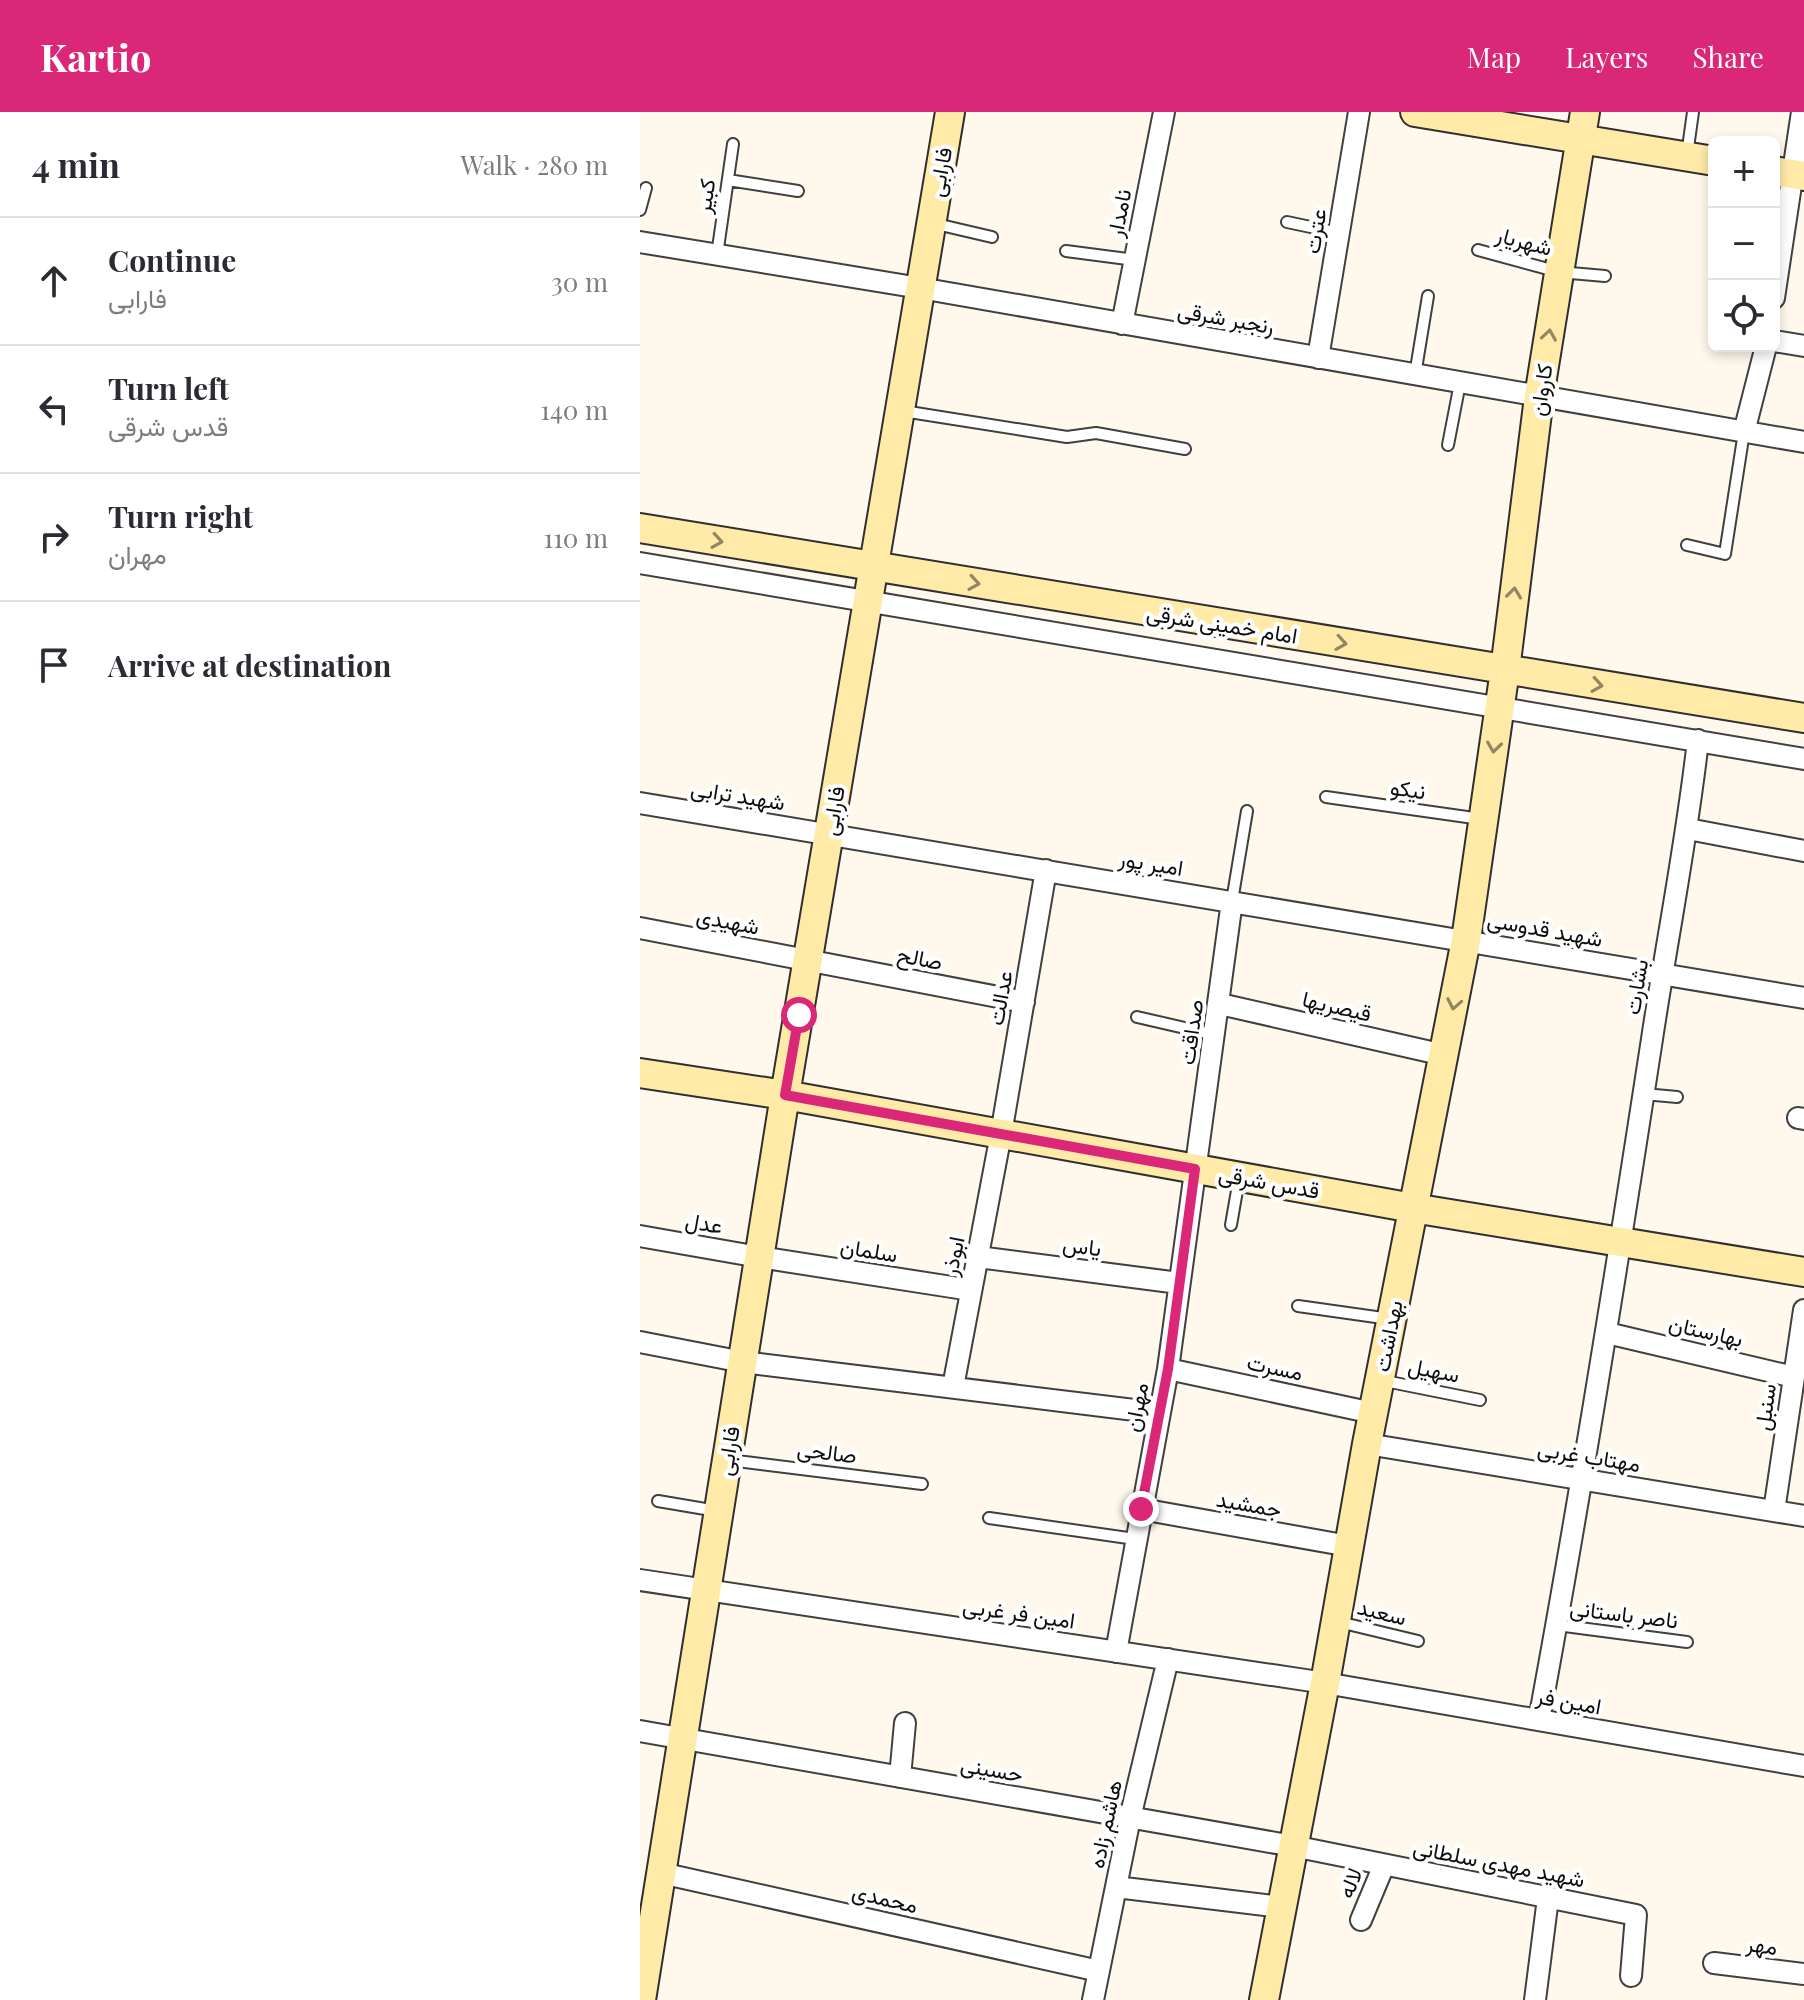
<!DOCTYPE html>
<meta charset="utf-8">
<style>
:root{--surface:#fff;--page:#f2f2f3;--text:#2b2b33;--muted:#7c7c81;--line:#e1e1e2;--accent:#db2777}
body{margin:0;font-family:"Playfair Display",Vazirmatn,serif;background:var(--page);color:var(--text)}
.controls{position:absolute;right:24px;top:24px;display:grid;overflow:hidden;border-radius:12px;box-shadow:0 4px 12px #0003}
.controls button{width:72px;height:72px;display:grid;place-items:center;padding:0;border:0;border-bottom:2px solid var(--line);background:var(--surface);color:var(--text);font:40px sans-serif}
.stop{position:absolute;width:24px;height:24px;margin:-18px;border:6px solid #db2777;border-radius:50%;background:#fff}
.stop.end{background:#db2777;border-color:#fff;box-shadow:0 2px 8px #0008}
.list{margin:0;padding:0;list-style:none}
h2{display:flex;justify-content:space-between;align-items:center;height:104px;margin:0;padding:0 32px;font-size:34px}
h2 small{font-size:26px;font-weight:400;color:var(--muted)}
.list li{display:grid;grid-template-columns:52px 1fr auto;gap:24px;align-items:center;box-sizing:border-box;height:128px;padding:0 32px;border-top:2px solid var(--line)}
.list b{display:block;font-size:30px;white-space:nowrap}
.list p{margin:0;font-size:26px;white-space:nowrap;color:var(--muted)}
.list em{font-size:26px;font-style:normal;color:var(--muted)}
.icon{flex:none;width:44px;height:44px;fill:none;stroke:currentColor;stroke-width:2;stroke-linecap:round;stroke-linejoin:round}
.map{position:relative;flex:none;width:1164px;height:1888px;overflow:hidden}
header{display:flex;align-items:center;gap:48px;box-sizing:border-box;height:112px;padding:0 40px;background:var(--accent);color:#fff}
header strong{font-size:38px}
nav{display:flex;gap:44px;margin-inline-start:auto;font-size:28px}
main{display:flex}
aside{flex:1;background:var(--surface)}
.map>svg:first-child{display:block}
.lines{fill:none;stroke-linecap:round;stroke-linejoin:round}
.lane-casing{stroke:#404040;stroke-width:14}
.street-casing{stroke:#404040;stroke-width:24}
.secondary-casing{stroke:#2f2f2f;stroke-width:32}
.lane{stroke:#fff;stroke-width:10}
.street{stroke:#fff;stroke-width:20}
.secondary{stroke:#ffeaa8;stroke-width:28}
.oneway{stroke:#928762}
.route{stroke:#db2777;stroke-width:10}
.labels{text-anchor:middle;stroke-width:8;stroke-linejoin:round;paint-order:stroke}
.street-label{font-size:22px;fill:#0d0d0d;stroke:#fff}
</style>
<header>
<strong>Kartio</strong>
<nav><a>Map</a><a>Layers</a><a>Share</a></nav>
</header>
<main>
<aside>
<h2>4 min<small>Walk · 280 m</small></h2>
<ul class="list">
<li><svg class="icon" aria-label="ahead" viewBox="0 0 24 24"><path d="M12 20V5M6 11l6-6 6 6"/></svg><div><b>Continue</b><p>فارابی</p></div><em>30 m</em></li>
<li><svg class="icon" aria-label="left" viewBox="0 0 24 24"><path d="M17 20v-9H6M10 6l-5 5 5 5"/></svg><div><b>Turn left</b><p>قدس شرقی</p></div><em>140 m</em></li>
<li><svg class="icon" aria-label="right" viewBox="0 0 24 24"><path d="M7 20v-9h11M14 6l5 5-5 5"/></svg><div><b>Turn right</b><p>مهران</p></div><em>110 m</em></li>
<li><svg class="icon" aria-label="arrive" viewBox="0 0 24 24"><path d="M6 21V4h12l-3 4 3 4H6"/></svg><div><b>Arrive at destination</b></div></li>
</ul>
</aside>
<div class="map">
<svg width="1164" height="1888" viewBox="0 0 1164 1888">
<rect width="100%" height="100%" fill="#fff9ed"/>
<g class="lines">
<g class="lane-casing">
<path id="lane" d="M1047 43 1053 0
M88 68 158 79
M0 98 6 76
M647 110 699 121
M292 111 352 125
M838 138 919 160 965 164
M426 139 495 148
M77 143 93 32
M775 263 788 184
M263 299 427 325 456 321 545 337
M808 333 820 271
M1047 433 1085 442 1104 320
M686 685 841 707
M592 789 607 699
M497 905 575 923
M1004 982 1037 985
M591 1113 599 1067
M658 1194 750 1207
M740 1268 840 1288
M89 1348 282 1372
M18 1389 77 1399
M349 1406 495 1427
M699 1510 778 1529
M917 1513 1047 1530"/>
</g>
<g class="street-casing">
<path id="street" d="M0 130 280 176 1164 330
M1134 186 1162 0
M482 212 524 0
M1134 229 1164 234
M678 246 719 0
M1104 320 1126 234
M0 451 1164 647
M0 691 1164 886
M1048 717 1164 739
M0 816 384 890
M580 892 804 943
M1158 1006 1164 1007
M0 1124 119 1145 331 1178
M338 1145 539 1171
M967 1221 1154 1265
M0 1230 103 1250 519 1301
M528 1257 733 1301
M313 1275 361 1022 406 758
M727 1332 1164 1404
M501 1397 709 1434
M1134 1399 1164 1198
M0 1468 685 1571 1164 1654
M476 1540 528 1257 592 789
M899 1608C941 1382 977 1155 1012 927 1027 827 1047 728 1058 628
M0 1619 653 1734 996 1803 991 1864
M260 1665 265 1611
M21 1761 459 1859
M476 1775 641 1795
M721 1808 744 1753
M1074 1851 1164 1862
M453 1888 490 1706 528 1547
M895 1888 908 1786"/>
</g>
<g class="secondary-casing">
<path id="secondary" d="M775 0 1074 49
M1134 59 1164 64
M0 416 1164 606
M0 961 145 983 773 1096 1164 1160
M1 1888 145 983 310 0
M624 1888 685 1571 727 1332 826 828 865 558 899 285 945 0"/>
</g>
<use href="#lane" class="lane"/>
<use href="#street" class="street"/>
<use href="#secondary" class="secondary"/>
</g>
<defs><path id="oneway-chevron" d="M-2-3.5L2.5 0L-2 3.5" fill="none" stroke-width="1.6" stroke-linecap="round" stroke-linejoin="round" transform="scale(2)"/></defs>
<g class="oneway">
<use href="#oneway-chevron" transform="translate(909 223) rotate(-81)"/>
<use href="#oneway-chevron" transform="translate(77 429) rotate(9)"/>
<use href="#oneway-chevron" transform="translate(334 471) rotate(9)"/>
<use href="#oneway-chevron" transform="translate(874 481) rotate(-83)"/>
<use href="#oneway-chevron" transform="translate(701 531) rotate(9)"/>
<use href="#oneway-chevron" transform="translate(957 573) rotate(9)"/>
<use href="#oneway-chevron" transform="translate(854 635) rotate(98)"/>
<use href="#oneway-chevron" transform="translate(814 892) rotate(101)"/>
</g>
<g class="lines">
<path class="route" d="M159 903 145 983 555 1057 528 1257 501 1397"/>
</g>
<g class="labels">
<g class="street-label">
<text transform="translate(300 60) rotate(-80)" y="8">فارابی</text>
<text transform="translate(65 84) rotate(-81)" y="8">کبیر</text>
<text transform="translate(479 101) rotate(-79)" y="8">نامدار</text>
<text transform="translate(675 119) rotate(-81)" y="8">عترت</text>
<text transform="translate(884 129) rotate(15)" y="8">شهریار</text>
<text transform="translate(586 206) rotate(10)" y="8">رنجبر شرقی</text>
<text transform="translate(901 278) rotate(-82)" y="8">کاروان</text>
<text transform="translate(582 512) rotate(9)" y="8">امام خمینی شرقی</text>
<text transform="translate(768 677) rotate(8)" y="8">نیکو</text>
<text transform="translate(98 683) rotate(9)" y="8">شهید ترابی</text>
<text transform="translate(193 699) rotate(-81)" y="8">فارابی</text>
<text transform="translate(511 751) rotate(9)" y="8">امیر پور</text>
<text transform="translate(88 809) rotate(11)" y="8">شهیدی</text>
<text transform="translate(905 817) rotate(10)" y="8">شهید قدوسی</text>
<text transform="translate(280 846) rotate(11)" y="8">صالح</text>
<text transform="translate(996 875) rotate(-81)" y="8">بشارت</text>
<text transform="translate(360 886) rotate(-80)" y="8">عدالت</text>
<text transform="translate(697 894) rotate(13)" y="8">قیصریها</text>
<text transform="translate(551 920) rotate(-82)" y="8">صداقت</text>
<text transform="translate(629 1070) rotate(10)" y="8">قدس شرقی</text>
<text transform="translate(64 1111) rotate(10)" y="8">عدل</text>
<text transform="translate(442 1134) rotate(7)" y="8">یاس</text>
<text transform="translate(229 1138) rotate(9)" y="8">سلمان</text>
<text transform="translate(313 1144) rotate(-79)" y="8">ابوذر</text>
<text transform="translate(1066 1219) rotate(13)" y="8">بهارستان</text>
<text transform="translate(748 1224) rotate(-79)" y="8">بهداشت</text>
<text transform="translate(635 1255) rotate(12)" y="8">مسرت</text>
<text transform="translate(794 1258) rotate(11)" y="8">سهیل</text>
<text transform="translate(496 1295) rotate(-79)" y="8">مهران</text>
<text transform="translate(1125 1295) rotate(-82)" y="8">سنبل</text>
<text transform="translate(88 1339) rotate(-81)" y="8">فارابی</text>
<text transform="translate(187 1340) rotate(7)" y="8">صالحی</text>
<text transform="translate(949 1344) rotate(9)" y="8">مهتاب غربی</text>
<text transform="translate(609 1392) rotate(10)" y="8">جمشید</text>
<text transform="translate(742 1500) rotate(14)" y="8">سعید</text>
<text transform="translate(379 1501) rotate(8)" y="8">امین فر غربی</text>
<text transform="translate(984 1502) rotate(7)" y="8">ناصر باستانی</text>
<text transform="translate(929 1589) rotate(10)" y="8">امین فر</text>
<text transform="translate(352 1657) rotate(10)" y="8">حسینی</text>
<text transform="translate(465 1712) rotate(-78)" y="8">هاشم زاده</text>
<text transform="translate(859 1751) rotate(11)" y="8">شهید مهدی سلطانی</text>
<text transform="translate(710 1771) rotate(-68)" y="8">لاله</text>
<text transform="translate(245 1786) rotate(13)" y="8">محمدی</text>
<text transform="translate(1122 1833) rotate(7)" y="8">مهر</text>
</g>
</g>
</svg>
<div class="controls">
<button>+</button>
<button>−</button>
<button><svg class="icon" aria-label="locate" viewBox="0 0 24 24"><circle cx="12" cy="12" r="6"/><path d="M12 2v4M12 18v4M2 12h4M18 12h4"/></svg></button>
</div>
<div class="stop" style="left:159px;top:903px"></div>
<div class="stop end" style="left:501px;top:1397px"></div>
</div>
</main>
